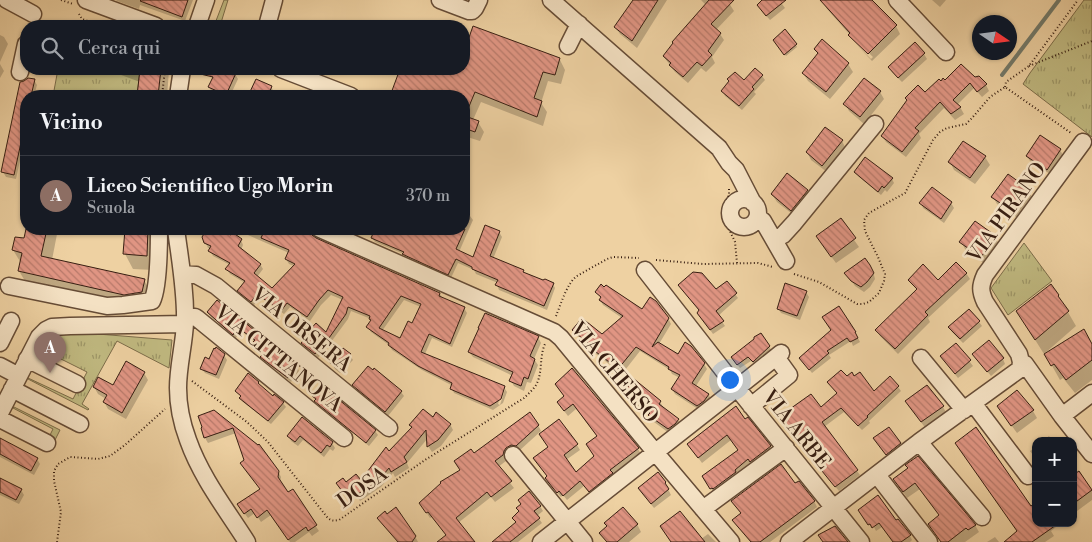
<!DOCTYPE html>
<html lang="it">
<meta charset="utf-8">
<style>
:root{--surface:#171b24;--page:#20242c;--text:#f1f3f6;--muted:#9ea1a6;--line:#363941;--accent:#b45309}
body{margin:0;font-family:"Libre Bodoni",serif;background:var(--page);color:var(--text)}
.controls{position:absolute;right:15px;bottom:15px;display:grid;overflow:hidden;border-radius:10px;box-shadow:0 1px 4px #0004}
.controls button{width:45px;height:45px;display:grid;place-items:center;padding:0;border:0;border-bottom:1px solid var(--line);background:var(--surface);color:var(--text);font:25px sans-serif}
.compass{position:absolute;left:972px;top:15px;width:45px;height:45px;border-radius:50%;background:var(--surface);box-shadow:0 1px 4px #0004;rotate:103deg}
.you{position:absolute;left:729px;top:379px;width:18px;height:18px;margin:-12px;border:4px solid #fff;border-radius:50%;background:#1a73e8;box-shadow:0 0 0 8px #1a73e833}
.badge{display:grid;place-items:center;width:32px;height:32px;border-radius:50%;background:var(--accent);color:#fff;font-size:16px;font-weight:700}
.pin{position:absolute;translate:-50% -41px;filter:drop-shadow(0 1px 2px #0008)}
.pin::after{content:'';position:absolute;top:26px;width:18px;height:15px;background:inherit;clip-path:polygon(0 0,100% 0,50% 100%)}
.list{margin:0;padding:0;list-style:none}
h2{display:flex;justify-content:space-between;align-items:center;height:65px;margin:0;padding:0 20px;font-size:21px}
h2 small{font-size:16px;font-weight:400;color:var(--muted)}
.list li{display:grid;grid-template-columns:32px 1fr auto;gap:15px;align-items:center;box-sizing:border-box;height:80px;padding:0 20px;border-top:1px solid var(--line)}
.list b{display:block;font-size:19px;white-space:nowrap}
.list p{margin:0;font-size:16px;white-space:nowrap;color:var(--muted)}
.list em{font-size:16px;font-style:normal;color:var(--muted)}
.icon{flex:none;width:28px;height:28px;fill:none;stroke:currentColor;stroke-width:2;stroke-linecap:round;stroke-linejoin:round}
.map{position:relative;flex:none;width:1092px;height:542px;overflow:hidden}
.search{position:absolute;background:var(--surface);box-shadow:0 1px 4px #0004;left:20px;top:20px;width:450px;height:55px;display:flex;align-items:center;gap:12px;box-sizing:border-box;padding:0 18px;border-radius:20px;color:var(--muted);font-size:19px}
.panel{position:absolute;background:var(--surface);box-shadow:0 1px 4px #0004;left:20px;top:90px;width:450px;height:145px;border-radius:20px}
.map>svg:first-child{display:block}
.grass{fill:url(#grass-tufts);stroke:#7c6c49}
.shadow{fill:#0003;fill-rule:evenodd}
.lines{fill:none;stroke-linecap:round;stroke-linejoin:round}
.stream{stroke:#727a6b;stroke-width:4}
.building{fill:url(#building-back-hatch);stroke:#381f12;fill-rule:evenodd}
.minor-casing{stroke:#664c36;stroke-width:19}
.path{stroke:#381f12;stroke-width:2;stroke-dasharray:1 2.5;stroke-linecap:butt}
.minor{stroke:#f4e1c3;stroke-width:16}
.labels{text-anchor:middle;stroke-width:5;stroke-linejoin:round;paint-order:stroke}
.street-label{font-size:20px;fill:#381f12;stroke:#f4e1c3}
</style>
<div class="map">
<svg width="1092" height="542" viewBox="0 0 1092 542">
<defs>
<pattern id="grass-tufts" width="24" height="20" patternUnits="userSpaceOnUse" patternTransform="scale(1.25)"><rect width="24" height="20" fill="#c0b980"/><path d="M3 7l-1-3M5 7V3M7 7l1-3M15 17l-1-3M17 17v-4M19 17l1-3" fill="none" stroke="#9d9667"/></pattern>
<pattern id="building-back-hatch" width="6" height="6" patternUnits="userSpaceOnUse" patternTransform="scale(1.25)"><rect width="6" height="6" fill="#e09583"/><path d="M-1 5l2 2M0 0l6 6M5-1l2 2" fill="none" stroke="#b7796a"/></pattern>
</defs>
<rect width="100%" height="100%" fill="#eed1a2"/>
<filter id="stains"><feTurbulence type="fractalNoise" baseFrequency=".004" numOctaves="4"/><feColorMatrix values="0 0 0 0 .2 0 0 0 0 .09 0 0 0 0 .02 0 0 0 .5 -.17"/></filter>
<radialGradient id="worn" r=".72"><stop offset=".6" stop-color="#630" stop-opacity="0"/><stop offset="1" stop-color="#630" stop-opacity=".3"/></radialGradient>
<path class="grass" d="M224 0H228L220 26H214Z
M1084 0H1092V137L1023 84 1030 73Z
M58 69H133L140 71 137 96H53Z
M1024 243 1052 281 1008 315 991 288Z
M85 333 172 340 169 368 117 341 82 404 89 409 88 410 28 379V378L73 399 87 372 43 350 38 357 36 356 46 339 55 334Z
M14 407 60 430 55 440 49 437 53 429 13 408Z"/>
<path class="shadow" d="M116 0H193L185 21 140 5 139 9 117 1Z
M635 0H667L637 48 620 34 615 27Z
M701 0H727L734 11 716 30 720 34 724 40 712 57 715 63 706 72 701 68 688 83 675 72 664 57 706 5Z
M764 0H779L785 8 770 20 761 10Z
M824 0H869L896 26 900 34 872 61 854 42 871 59 873 57 851 36 853 40 850 35 827 9 823 2Z
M932 0H946L940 7Z
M69 21 82 26H68Z
M474 27 560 60 565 70 561 84 548 81 541 103 547 112 543 126 481 102 473 120 478 122 484 132 480 141 464 136V96H391L401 69H464V47L466 48Z
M0 35 4 37 8 44 0 62Z
M775 40 796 45 797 47 786 56Z
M822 41 848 64 853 72 830 99 808 81 803 73 819 54Z
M915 44 924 54 927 59 902 82 892 72 889 67Z
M0 64 4 71 0 78Z
M105 69H168L169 71 167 96H138L140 82Z
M215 69H220L235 74 238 79 230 96H222L212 92 209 87 213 79 212 76Z
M762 76 765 80 754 92 756 94 742 110 725 96 723 91 744 81Z
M974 79 986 85 989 91 982 97 974 88 957 105 960 107 964 114 955 120 944 108 919 134 921 138 906 157 886 142 882 136 925 94 941 83Z
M34 80 37 85 34 96H26V133L16 179 6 177 3 172 22 83Z
M256 81 271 87 274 92 272 96H250Z
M880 92 884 99 864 124 849 111 845 104Z
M842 141 846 149 827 172 811 160 807 152Z
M964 142 985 157 990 165 975 184 954 170 950 162Z
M1060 150 1063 155 1050 174 1030 161 1027 156Z
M856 172 892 179 894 183 887 192 885 190 881 195 859 177Z
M807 191 812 198 796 217 777 202 772 194Z
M1029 191 1033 199 1019 219 997 204 993 197Z
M26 193V210L23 204Z
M921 203H951L954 208 944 223 923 208Z
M464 213 470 216 473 220 459 252 474 258 499 232 502 237 493 259 523 273 553 284 555 288 547 310 499 290 497 285 498 283 476 274 474 270 458 263 451 278 406 259 404 254 375 242 372 238 373 235 357 229H464Z
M840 220 859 247 836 263 822 244Z
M27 229H58L52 260 144 280 152 295 150 307 28 286 19 271 21 263 13 250 25 240Z
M126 229H157L154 270 133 269 125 254Z
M209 229H226L241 240 243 245 241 250 260 264 263 269 257 277 272 290 294 266 289 264 286 259 289 253 234 229H289L300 234 312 237 440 294 443 299 464 308 467 313 452 347 432 338 425 354 504 387 505 389H503L498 404 500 405 505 389 507 392 503 403 493 410 454 393 452 389 453 386 422 370 392 350 389 345 371 332 368 327 372 321 371 319 351 311 348 319 331 342 318 358 305 348 303 343 326 334 343 300 331 295 321 305 310 321 290 307 284 314 260 297 254 305 242 295 239 291 245 283 230 274 227 269 230 265 213 256 210 251 211 249 208 248 203 237ZM404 300 421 307 413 325 400 339 382 331Z
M995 237 999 244 985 264 966 251 962 243Z
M873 271 875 279 870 287 864 292 855 286 846 273Z
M966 273 970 279 928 318 930 322 898 354 880 336 877 330 917 290 909 280 938 281Z
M727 283 738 298 718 316 725 326 713 334 701 317 700 311 716 291Z
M596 292 642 310 668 318 671 324 659 344 679 356 704 364 707 369 696 386 709 395 711 400 701 411 675 394 672 389 680 378 672 374 670 370 640 351 622 374 596 354 593 348 577 336 574 330 602 335 622 318 603 305 600 300 601 298Z
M806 292 809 297 800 320 781 313 778 308Z
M1058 295 1076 326 1044 354 1017 311Z
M217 302 269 344 271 348 297 367 299 371 291 382 264 361 262 357 263 356 254 350 252 345 255 342 240 330 236 338 211 317 208 313Z
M839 307 855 332 860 342 853 346 851 341 829 355 831 358 812 373 800 358 832 331Z
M979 322 982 326 963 343 952 332 949 327Z
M761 334 772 351 756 365 751 361 740 368 734 361Z
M538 337 541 343 534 359 538 365 531 383 527 382 524 391 514 386 511 381 513 376 473 357 469 352Z
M956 344 973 366 958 378 944 361Z
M1092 344V380L1075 393 1063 378 1060 380 1046 355Z
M224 355 227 360 219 379 205 373 202 369 209 361Z
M350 355 353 360 340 373 335 369 332 363Z
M977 359H1003L1005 364 991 376Z
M373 372 401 392 404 396 388 416 356 390 354 385Z
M144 373 148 380 126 419 108 409 104 402 106 399 98 394 94 387H113Z
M846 378 874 393 898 387 901 391 869 421 870 423 862 430 844 412 824 427 860 475 839 491 817 465 820 409 838 394 829 382Z
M258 383 273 398 274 396 283 403 286 407 271 424 243 402 241 398 242 397 236 391Z
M556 384 638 449 641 454 593 496 584 486 567 500 563 495 561 497 549 484 546 478 548 477 534 459 577 445 580 450 566 460 576 474 595 457 598 437 576 409 568 416 561 407 565 397Z
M927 386 943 407 947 414 926 429 906 401Z
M321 387 375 431 378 435 369 446 318 405 314 396Z
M625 392 660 402 665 410 678 420 682 427 673 436 654 422 650 416 630 400Z
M213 411 258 447 278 471 281 477 280 482 288 494 292 491 319 531 312 536 309 532 295 542H290L271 515 261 522 255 513 248 518 242 510 261 489 245 461 236 433 208 443 205 438Z
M1033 411 1037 418 1017 433 1003 414Z
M302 418 332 443 335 448 333 451 330 449 324 457 303 440 298 446 291 441 289 437Z
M433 419 450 424 453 430 441 446 432 452 428 446V438L407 463 409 468 395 477 393 473 381 487 360 501 356 495 349 500 341 490 346 483 361 482 413 428 411 425Z
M747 419 774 453 715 494 708 485 739 451 731 440 702 463 688 444Z
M538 425 541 431 519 451 506 457V461L498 467 514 488 495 502 491 497 458 523 473 542H439L447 536 432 517 430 518 424 509 461 471 473 454Z
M888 428 903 448 890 459 878 443Z
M1049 436 1053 441H1043Z
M0 440 37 459 40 464 34 475 0 457Z
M1036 447V459L1030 451Z
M909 469 975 525 979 532 965 542H941L940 516 920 489 907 498 895 479Z
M658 474 665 483 671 495 654 508 642 493Z
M0 479 21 490 24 495 19 504 0 495Z
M1073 479H1083L1092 491V500L1073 514Z
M795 485 814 501 817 507 770 542H751Z
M540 506 543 511 537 516 542 523 518 542H494L516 523 513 518Z
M862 515 896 522 910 536 912 540 910 542H893L882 527 876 531 874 527 872 528Z
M1036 523H1061L1051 531 1054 536 1045 542H1006Z
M637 524 641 532 629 542H606L601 534Z
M708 534 716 542H672L701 539Z
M415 536 418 542H396L397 541Z
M995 537 999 542H987Z"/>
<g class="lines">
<path class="stream" d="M1002 75 1059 0"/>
</g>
<path class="building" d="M141 0H188L182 17 140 1Z
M633 0H658L632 41 614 27Z
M709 0H734L711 24 721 33 708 51 712 55 702 66 697 62 683 77 669 65 671 63 663 56 673 43 672 42Z
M762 0H786L766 16 757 5Z
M820 0H872L897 25 868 54 848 35 850 33Z
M473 26 560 58 555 75 543 72 534 98 542 101 537 117 475 92 465 116 479 121 475 132 464 128V96H390L400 69H464V46H466Z
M785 29 797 44 784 55 773 40Z
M822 39 849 63 826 92 802 73 818 53 814 49Z
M915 42 925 53 898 78 888 67Z
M961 64 975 77 979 76 987 84 977 92 970 83 953 100 961 107 951 114 940 102 915 128 919 131 902 152 881 136 907 100 905 98 918 85 925 92 939 79 941 81 943 78 945 80Z
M755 68 763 75 752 87 754 89 739 106 721 91 729 81 727 79 735 72 744 80Z
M140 69H161L158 96H137Z
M197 69H224L236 73 226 95 208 87 213 77 196 73Z
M28 78 35 79 31 96H26V119L14 175 1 172 20 82 24 81Z
M864 78 881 91 860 117 843 104Z
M256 79 272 86 268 96H248Z
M825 127 843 140 822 166 806 152Z
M1040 135 1061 149 1047 170 1026 156Z
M963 141 986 156 970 178 948 162Z
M865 157 893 178 884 188 882 186 878 192 854 172Z
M787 173 808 190 791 211 771 194Z
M1008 174 1030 190 1014 212 991 197Z
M932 187 952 202 941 219 919 203Z
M841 218 856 238 831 257 816 236Z
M975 221 996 236 981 257 959 242Z
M485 225 500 231 490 256 524 270 523 272 543 280 545 279 554 283 544 306 495 285 498 280 472 269V267L456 259 448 275 402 254 404 252 371 238 375 229H465L456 249 473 257Z
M26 229H47L41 256 145 279 142 292 124 295 18 271 22 253 12 250 15 237 24 238Z
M125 229H148L147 256 123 254Z
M207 229H218L231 235 232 232 242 239 238 246 261 264 254 273 272 288 295 264 285 259 289 250 261 238 265 229H303L311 232 312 235 316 238 440 293 439 296 465 307 450 344 429 334 421 352 505 386 501 399 490 406 450 389 452 383 418 366 388 345 389 343 366 327 371 320 369 319 370 316 348 307 346 314 329 338 315 354 301 343 311 332 309 331 316 323 326 332 343 297 328 290 319 300 307 317 287 303 281 311 257 294 251 302 237 291 245 281 225 269 230 263 208 251 211 246 204 243 202 237ZM401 296 421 304 412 323 408 321 400 338 379 328Z
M865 258 870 265 874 273 867 282 861 287 851 281 844 273Z
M956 262 967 273 925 312 928 315 895 349 875 330 917 289 908 280 923 264 938 280Z
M693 272 702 273 716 289 727 281 737 293 716 311 724 321 710 330 697 313 699 310 678 285Z
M785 283 807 291 797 316 777 309Z
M601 284 604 287 606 285 642 309 650 297 656 301 669 318 652 347 658 342 678 354 685 342 691 346 705 363 692 383 709 394 704 401 697 406 671 389 680 375 668 369 669 367 636 347 618 369 591 348 593 347 572 330 582 318 602 334 623 316 599 300 601 297 595 292Z
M1051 284 1059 295 1058 296 1069 311 1035 340 1016 311Z
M217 300 270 343 268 345 285 356 298 366 288 378 260 357 262 355 250 345 255 340 237 327 233 335 207 312Z
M839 306 856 332H855L858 338 850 342 847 338 827 351 829 353 809 370 799 358 831 330 822 317Z
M969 309 980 321 960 339 948 327Z
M485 313 539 336 530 356 535 359 528 379 524 377 521 386 509 381 513 372 468 352 479 328H478Z
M1084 329 1092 344V360L1066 380 1054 364 1051 366 1044 354Z
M761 333 770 346 753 362 748 357 737 365 731 357 754 339V337Z
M989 340 1004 358 987 372 972 354Z
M956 343 971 360 955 374 940 356Z
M216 347 225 354 216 375 200 369 205 357 209 359 214 348 215 349Z
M343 348 351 354 337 369 329 362Z
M126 361 145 372 122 413 103 402 107 395 93 387 98 377 113 385Z
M368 366 373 370 374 368 402 391 385 412 352 385Z
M572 368 639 448 610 470 613 473 589 492 580 481 563 496 559 491 557 493 545 478 547 476 533 458 548 447 539 434 559 419 578 444 564 455 576 472 594 456 586 444 597 436 573 404 564 411 557 402 564 396 555 384Z
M841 370 847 376 852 372 854 376 860 372 874 391 890 376 899 386 867 416 868 417 858 426 841 408 822 422 858 470 835 487 813 460 780 416 811 394 821 407 837 393 827 382Z
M248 373 259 382 258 383 273 396 274 394 284 402 268 421 239 398 241 396 235 391Z
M634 379 661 401 659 404 679 419 675 424 668 429 648 415 650 413 624 392Z
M321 385 376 430 366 443 314 401 316 399 312 396Z
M927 385 944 406 921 422 905 401Z
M1017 390 1034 410 1011 426 997 406Z
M736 406 745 419 748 417 771 446 750 462 748 459 735 470 736 472 713 489 712 488 710 489 702 476 738 450 727 435 698 458 687 444Z
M423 409 433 417 436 412 451 424 438 440 427 447 426 430 404 457 407 462 391 472 389 468 378 481 355 496 352 490 345 495 336 483 343 478 346 482 356 474 361 480 386 447 389 451 412 427 409 425Z
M214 410 258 445 259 444 279 471 278 477 288 492 293 489 317 525 308 531 306 527 288 540 267 510 257 518 251 509 244 514 237 504 260 489 240 463 244 460 233 428 204 438 201 428 202 427 198 416Z
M530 412 539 425 516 446 511 445 506 448 504 451 503 455 495 461 512 481 491 497 487 492 456 518 475 542H437L446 535 428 512 426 513 419 503 441 483 440 482 460 470 454 461 471 449 474 453Z
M302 417 333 442 330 447 327 445 321 453 300 436 295 442 287 436Z
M889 427 901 443 886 455 873 438Z
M976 427 1031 506 1036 502V523H1059L1032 542H1004L1017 531 955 443Z
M0 438 38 458 31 471 0 454Z
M918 456 976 525 968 530 966 528 948 542H941L928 524 939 515 915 483 903 492 893 479 908 468 905 465Z
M781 464 795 483 799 481 815 501 760 542H751L732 520 741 513 731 501Z
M1079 471 1092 490 1073 504V475Z
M658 472 666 482 665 483 669 489 651 504 638 488Z
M0 478 22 489 16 500 0 492Z
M529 491 541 506 534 511 540 518 510 542H492L516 522 512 518 519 511 516 508 521 504 518 500Z
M878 495 896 520 898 519 911 535 901 542H893L879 523 872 528 870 524 868 525 858 510Z
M396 507 416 536 412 542H398L377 518 385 511 387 514Z
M623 507 638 524 617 542H607L599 533 607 526 604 523Z
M680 511 705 542H671L660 526Z
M835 526 848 542H823L818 535Z"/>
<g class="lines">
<g class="minor-casing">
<path id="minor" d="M7 0 33 14
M86 0 156 26
M440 0 469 11H472L475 8 479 0
M551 0 719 148 729 163 736 170 753 203
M897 0 946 52
M197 26 206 0
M267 26 274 0
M568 46 579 24
M281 69 351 96
M20 72 26 44
M178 96 182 69
M730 213a14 14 0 1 1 28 0a14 14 0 1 1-28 0Z
M758 217 763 221 786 261
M176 229C180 260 186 292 185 323 184 345 178 366 178 388 178 405 182 424 188 440 201 477 226 509 247 542
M320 229 554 332 561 338 655 452 731 542
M774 240 783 235 794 223 875 124
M645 270 737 388 861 542
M182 274 196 275 216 286 389 428
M9 286 107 306 123 305 152 301C159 287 159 246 159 229
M185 317H195L198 319 344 438
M0 343 11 321
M921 358 964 410
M27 359 77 384
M1021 362 1025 364 1062 416 1092 454
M0 366 19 376
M12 389 80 424
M973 403 1028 476
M751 406 789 375 776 357
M0 413 39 337 46 330 52 327 70 326 185 324
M1062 416 1092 393
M0 419 47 443
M919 442 982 517
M513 455 584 542
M877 475 929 542
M703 509 786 448
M541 542 737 388 781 353
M789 542 919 442 1020 369 1021 362 1019 354 985 302C980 291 980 286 985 275L1083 142"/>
</g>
<path class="path" d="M61 0 73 4
M79 14 82 19 102 26
M1029 66 1092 41
M1005 87 1006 82 1029 66 1078 0
M162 96 165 69
M729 189V195L723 209V216L735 242 737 263
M656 260 703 264 758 263 773 267
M794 274 819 282 857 304H863L869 302 879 293 884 281 885 274 878 257 865 231 864 220 869 213 905 193 933 140 940 132 947 128 966 124 972 118 990 97 1005 87 1071 133
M556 316C561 304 567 283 577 276L607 259 613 257 639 258
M192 381 247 422 268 442 327 517C331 521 333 521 339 520L425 460 524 398C528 394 533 390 536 385 543 373 539 357 545 344
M57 542 61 512 54 481V471L58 464 70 457 98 459 110 456 125 445 165 409"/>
<use href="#minor" class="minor"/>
</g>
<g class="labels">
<g class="street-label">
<text transform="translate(1006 212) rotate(-54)" y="7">VIA PIRANO</text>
<text transform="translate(302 329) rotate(39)" y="7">VIA ORSERA</text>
<text transform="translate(279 358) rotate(39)" y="7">VIA CITTANOVA</text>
<text transform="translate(615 372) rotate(50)" y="7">VIA CHERSO</text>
<text transform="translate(797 429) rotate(51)" y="7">VIA ARBE</text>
<text transform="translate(362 487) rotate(-35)" y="7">DOSA</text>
</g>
</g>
<rect width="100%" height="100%" filter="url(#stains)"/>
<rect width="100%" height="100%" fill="url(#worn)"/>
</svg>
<div class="controls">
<button>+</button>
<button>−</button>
</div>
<svg class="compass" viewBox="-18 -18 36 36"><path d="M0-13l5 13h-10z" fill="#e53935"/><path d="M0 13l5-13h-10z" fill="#9ea1a6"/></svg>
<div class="you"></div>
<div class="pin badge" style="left:50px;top:373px;background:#8d6e63">A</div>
<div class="search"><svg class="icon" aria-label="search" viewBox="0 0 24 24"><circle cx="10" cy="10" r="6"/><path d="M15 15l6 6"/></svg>Cerca qui</div>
<section class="panel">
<h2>Vicino<small></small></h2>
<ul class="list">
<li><span class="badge" style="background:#8d6e63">A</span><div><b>Liceo Scientifico Ugo Morin</b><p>Scuola</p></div><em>370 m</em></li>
</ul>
</section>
</div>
